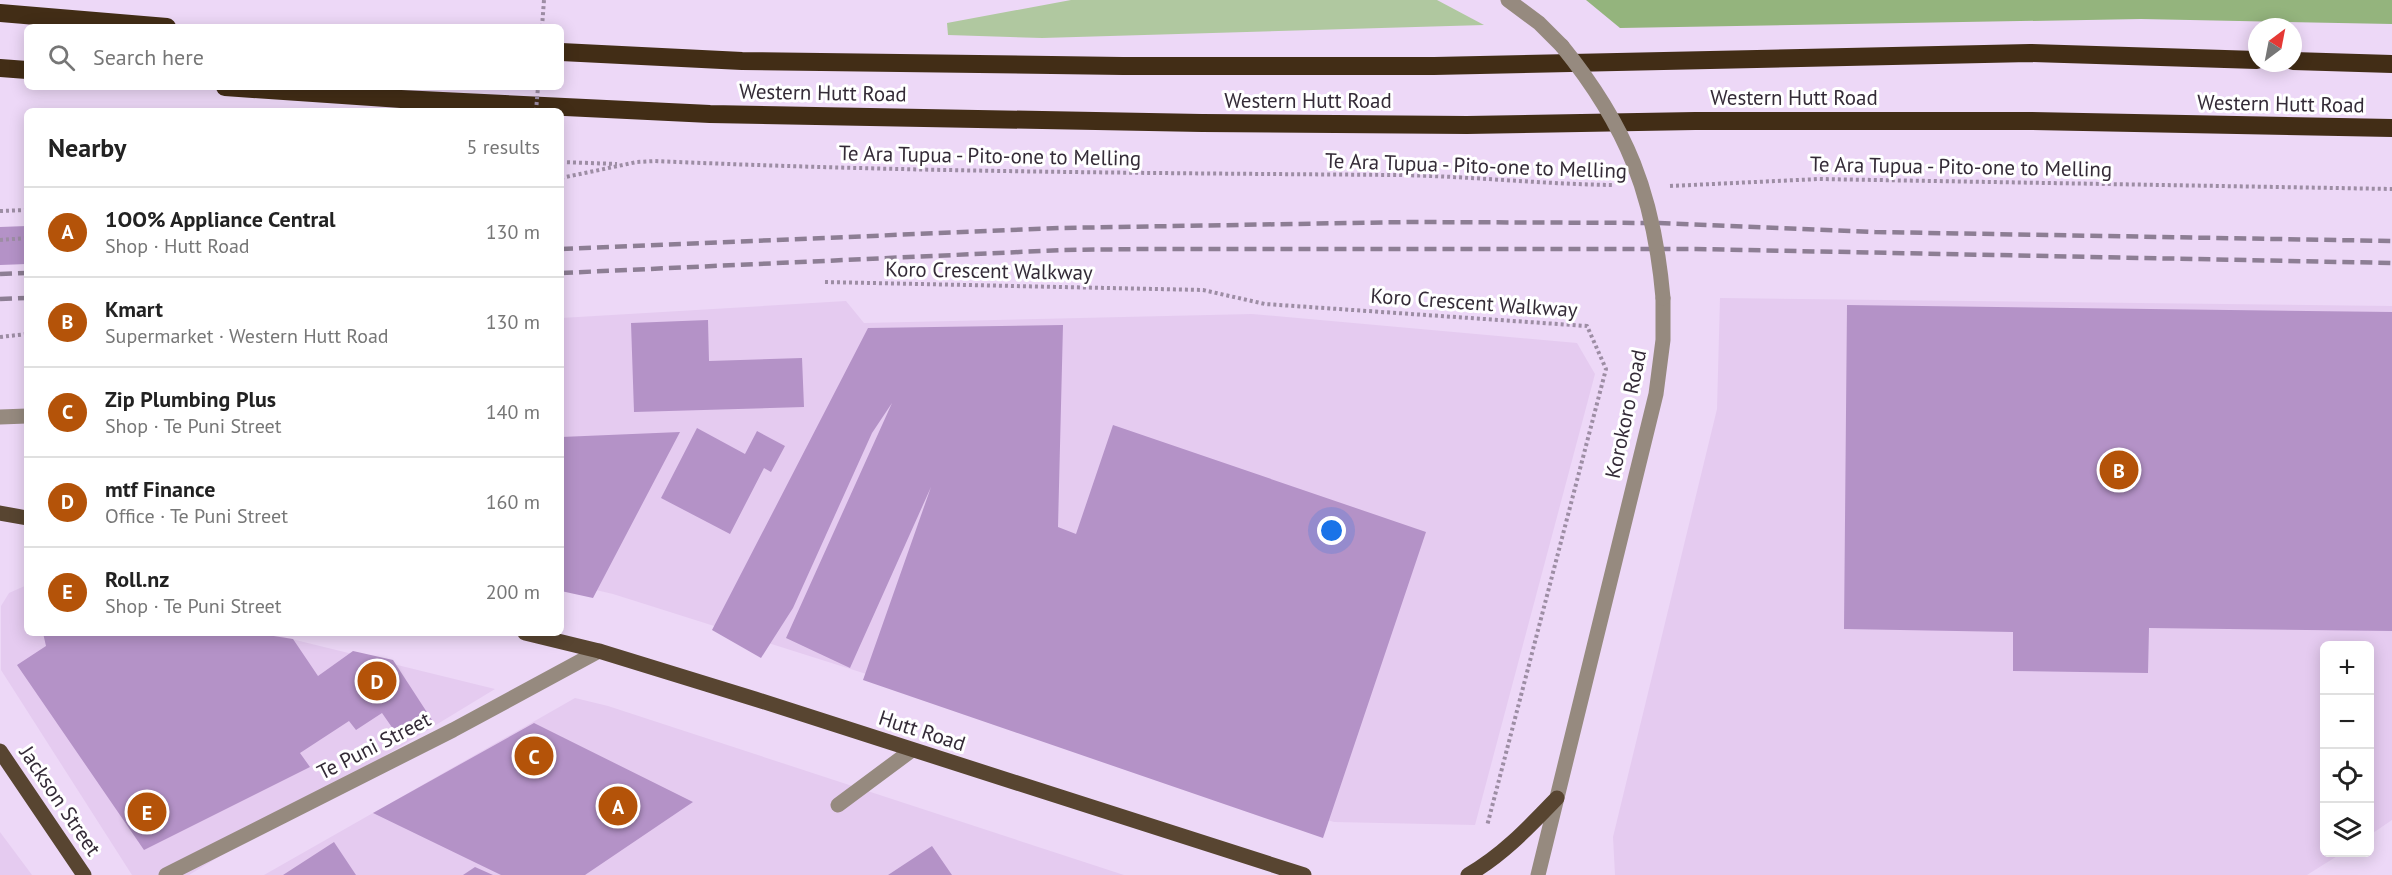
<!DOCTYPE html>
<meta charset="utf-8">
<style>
:root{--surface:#fff;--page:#f6f6f6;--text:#222;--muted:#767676;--line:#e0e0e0;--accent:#b45309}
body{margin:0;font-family:"PT Sans",sans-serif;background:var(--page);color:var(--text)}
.controls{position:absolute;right:18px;bottom:18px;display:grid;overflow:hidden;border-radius:9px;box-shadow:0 3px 15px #0003}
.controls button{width:54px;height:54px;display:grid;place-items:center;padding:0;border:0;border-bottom:2px solid var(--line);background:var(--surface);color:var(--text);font:30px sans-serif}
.compass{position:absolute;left:2248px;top:18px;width:54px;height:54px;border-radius:50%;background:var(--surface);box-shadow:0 3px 15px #0003;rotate:32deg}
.you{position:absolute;left:1332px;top:531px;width:21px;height:21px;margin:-15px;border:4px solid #fff;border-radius:50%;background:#1a73e8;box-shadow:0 0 0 9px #1a73e833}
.badge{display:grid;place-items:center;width:39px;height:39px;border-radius:50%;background:var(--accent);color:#fff;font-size:20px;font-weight:700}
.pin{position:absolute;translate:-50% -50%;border:3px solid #fff;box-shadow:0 2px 6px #0006}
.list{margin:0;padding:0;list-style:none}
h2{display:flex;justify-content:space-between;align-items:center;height:78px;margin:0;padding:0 24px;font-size:26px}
h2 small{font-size:20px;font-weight:400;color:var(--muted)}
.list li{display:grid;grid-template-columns:39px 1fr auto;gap:18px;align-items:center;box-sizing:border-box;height:90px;padding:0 24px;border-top:2px solid var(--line)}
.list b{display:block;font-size:22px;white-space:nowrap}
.list p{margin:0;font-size:20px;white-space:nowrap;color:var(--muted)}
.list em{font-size:20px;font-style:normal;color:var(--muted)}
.icon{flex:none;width:33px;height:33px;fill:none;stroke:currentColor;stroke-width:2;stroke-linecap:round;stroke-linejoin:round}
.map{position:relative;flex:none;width:2392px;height:875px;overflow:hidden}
.search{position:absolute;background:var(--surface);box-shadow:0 3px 15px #0003;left:24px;top:24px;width:540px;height:66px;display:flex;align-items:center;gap:15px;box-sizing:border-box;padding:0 21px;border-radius:9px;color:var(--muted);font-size:22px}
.panel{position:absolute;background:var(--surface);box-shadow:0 3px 15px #0003;left:24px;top:108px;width:540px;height:528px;border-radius:9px}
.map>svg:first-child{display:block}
.built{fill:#e5cbf0}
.green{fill:#b0c8a0}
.forest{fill:#94b47d}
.building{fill:#b492c7}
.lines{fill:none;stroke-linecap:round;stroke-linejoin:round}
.path{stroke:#9d8da4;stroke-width:4;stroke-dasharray:3 3;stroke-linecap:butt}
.minor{stroke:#968a7f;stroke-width:15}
.major{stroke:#584531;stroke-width:15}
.highway{stroke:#422d16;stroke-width:18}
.rail{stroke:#8d7e94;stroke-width:4.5;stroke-dasharray:12 6;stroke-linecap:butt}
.path-bridge{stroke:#9d8da4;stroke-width:4;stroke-dasharray:3 3;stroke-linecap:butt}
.minor-bridge{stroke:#968a7f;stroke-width:15}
.labels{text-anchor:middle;stroke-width:6;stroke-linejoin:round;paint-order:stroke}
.street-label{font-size:21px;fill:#342b37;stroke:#fff}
</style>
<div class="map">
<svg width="2392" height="875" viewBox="0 0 2392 875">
<rect width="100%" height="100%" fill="#edd8f7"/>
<path class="built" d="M1720 298 2392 306V820L2370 835V646H2324V852L2342 853 2307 875H1615L1613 837 1717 409Z
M846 301 864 323 1252 314 1577 343 1595 374 1475 825 1334 822 613 594 561 582V318Z
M27 585V633H267L495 689 189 875H132L1 670V606L9 593Z
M575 698 608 706 1124 875H264Z
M0 832 32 875H0Z"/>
<path class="green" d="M1071 0H1437L1484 25 1042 38 948 35 947 23Z"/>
<path class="forest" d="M1586 0H2392V24L2141 19 1620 28Z"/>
<path class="building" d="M27 226V264L0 265V227Z
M1847 305 2392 312V631L2149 628 2148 673 2013 671V632L1844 629Z
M708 320 709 361 802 358 804 407 634 412 631 323Z
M1063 325 1058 527 1076 534 1113 425 1426 532 1323 838 863 680 931 487 850 668 786 638 892 403 872 433 793 608 761 658 712 630 868 328Z
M697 428 745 454 757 431 785 446 771 472 764 468 730 534 661 498Z
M680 432 593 598 561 591V437Z
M43 633H254L293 639 318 676 353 651 393 660 432 720 398 736 382 713 356 730 349 721 300 753 310 767 144 850 17 665 46 646Z
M534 723 693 802 585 875H501L373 813Z
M334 842 356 875H283Z
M932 846 952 875H888Z
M475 867 493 875H463Z"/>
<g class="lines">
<path class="path" d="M542 27 544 0
M561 162 617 164
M561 178 637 162 655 161C902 172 1149 173 1396 175 1468 176 1539 184 1612 185
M1670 186 1819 179 2392 189
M0 211 27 210
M0 240 27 238
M825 282 1203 290 1265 304 1587 326 1606 369 1487 826
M0 337 27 334"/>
<path class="minor" d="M1508 0 1539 23 1562 46
M0 417 27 416
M838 805 912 750
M166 875 453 730 599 651
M1538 875 1656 394 1663 340V298"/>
<path class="major" d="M0 513 27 518
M525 633 599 651 755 699 1304 875
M0 751 84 875
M1468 875C1503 855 1529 827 1557 798"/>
<path class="highway" d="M0 13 167 27
M561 52 742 61 1123 66H1434L2030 53 2257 60
M2293 61 2392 64
M0 68 27 70
M225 87 401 99 710 114 1202 123 1467 125 1695 121H2032L2392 128"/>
<path class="rail" d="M561 249 1060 228 1408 222 1659 223 1875 232 2392 241
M561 273 1063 250 1143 249H1696L2392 263
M0 274 27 273
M0 299 27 298"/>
<path class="path-bridge" d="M536 111 538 87"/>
<path class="minor-bridge" d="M1562 46C1627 126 1654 195 1663 298"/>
</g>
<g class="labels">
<g class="street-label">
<text transform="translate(823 93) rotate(1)" y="7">Western Hutt Road</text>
<text x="1794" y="105">Western Hutt Road</text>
<text x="1308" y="108">Western Hutt Road</text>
<text transform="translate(2281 104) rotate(1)" y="7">Western Hutt Road</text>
<text transform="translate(990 156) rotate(1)" y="7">Te Ara Tupua - Pito-one to Melling</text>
<text transform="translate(1476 166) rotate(2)" y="7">Te Ara Tupua - Pito-one to Melling</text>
<text transform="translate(1961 167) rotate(1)" y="7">Te Ara Tupua - Pito-one to Melling</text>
<text transform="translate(989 271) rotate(1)" y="7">Koro Crescent Walkway</text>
<text transform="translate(1474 303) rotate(4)" y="7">Koro Crescent Walkway</text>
<text transform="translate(1626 414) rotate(-78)" y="7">Korokoro Road</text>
<text transform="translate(922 731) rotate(18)" y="7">Hutt Road</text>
<text transform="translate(374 746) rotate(-27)" y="7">Te Puni Street</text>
<text transform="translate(60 801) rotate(56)" y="7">Jackson Street</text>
</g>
</g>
</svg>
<div class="controls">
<button>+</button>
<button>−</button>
<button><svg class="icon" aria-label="locate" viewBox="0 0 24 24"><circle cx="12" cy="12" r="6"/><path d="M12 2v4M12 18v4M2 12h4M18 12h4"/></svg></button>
<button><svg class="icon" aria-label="layers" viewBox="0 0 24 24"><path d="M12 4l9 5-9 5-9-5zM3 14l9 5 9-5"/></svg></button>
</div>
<svg class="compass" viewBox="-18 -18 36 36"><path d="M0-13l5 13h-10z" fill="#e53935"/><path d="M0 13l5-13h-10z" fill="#767676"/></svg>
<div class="you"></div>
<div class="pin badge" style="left:618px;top:806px">A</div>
<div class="pin badge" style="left:2119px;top:470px">B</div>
<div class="pin badge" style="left:534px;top:756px">C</div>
<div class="pin badge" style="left:377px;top:681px">D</div>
<div class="pin badge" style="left:147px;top:812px">E</div>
<div class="search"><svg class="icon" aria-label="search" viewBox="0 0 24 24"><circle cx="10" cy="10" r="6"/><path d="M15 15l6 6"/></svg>Search here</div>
<section class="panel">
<h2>Nearby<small>5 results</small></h2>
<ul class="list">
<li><span class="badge">A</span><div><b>1OO% Appliance Central</b><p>Shop · Hutt Road</p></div><em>130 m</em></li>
<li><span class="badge">B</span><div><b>Kmart</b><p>Supermarket · Western Hutt Road</p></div><em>130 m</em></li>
<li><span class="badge">C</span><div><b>Zip Plumbing Plus</b><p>Shop · Te Puni Street</p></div><em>140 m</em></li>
<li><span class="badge">D</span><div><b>mtf Finance</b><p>Office · Te Puni Street</p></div><em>160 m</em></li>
<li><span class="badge">E</span><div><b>Roll.nz</b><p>Shop · Te Puni Street</p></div><em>200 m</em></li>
</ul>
</section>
</div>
